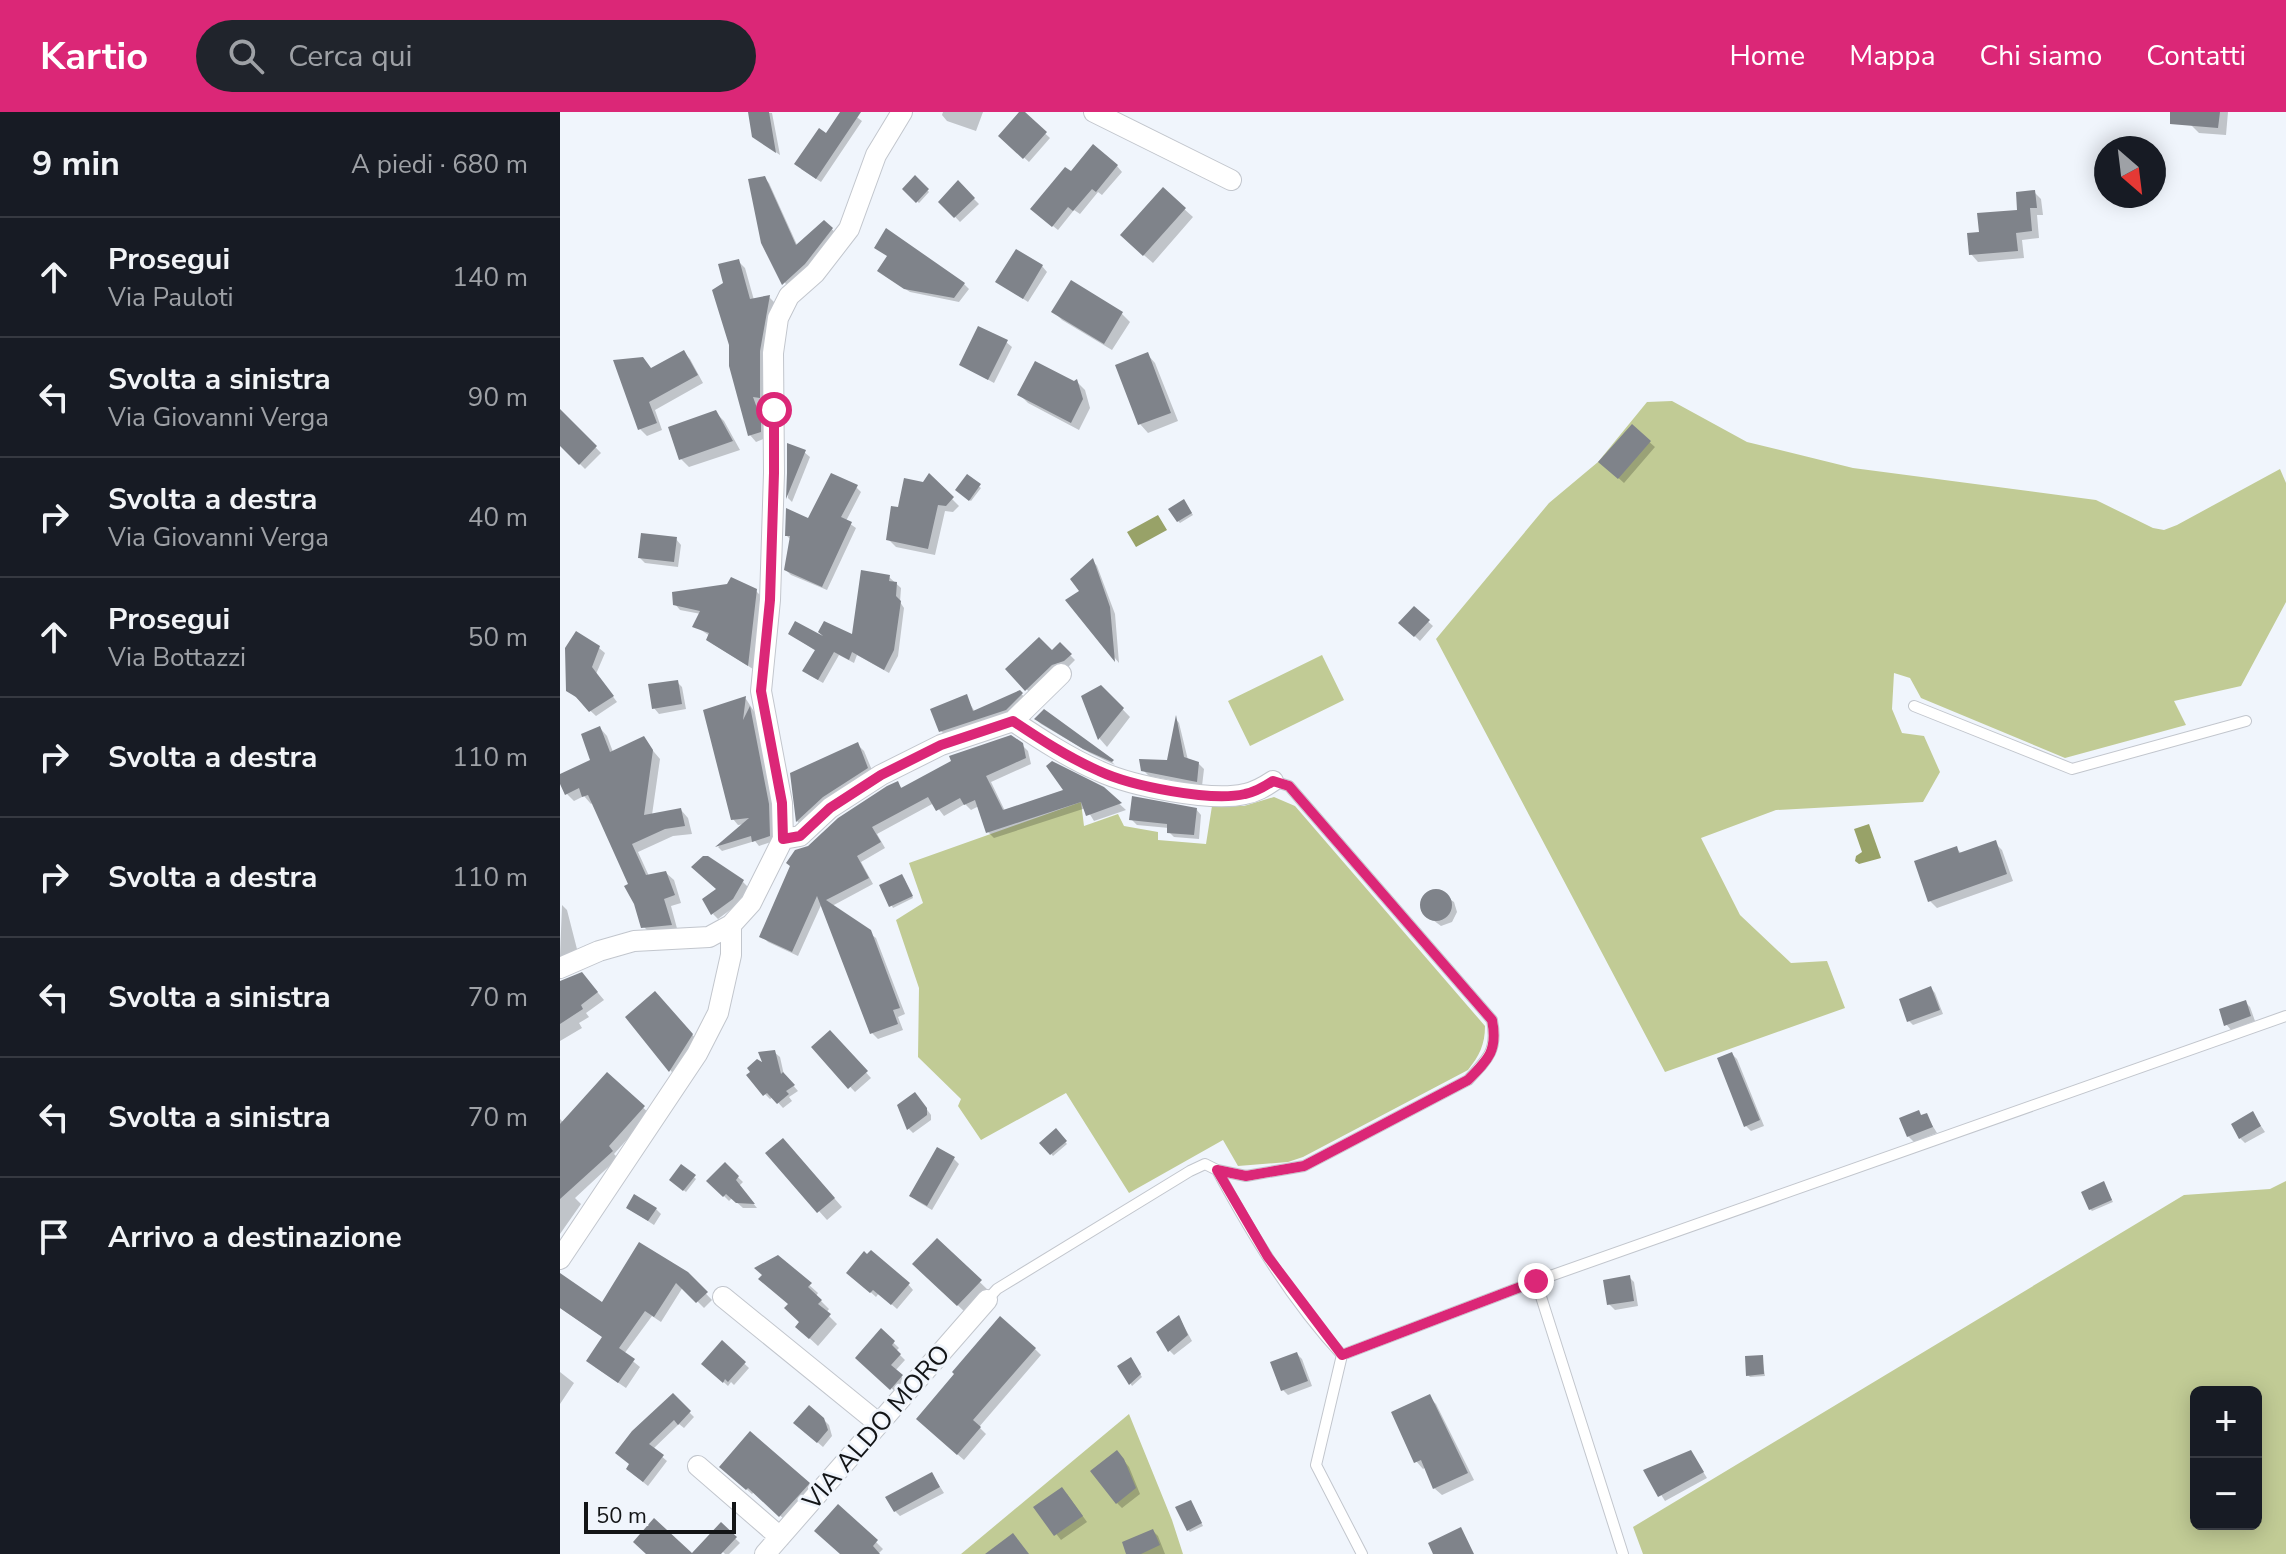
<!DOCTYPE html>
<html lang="it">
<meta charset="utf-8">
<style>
:root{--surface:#171b24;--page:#20242c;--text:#f1f3f6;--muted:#9ea1a6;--line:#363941;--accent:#db2777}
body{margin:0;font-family:"Nunito Sans",sans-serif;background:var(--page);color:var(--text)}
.controls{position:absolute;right:24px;bottom:24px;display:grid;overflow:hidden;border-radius:12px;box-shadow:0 4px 20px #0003}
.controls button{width:72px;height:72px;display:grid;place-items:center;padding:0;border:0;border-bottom:2px solid var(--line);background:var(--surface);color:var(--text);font:40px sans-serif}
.compass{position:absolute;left:1534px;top:24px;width:72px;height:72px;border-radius:50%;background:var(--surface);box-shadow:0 4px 20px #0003;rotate:152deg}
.scale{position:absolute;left:24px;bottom:20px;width:152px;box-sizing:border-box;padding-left:8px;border:4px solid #131517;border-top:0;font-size:22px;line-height:28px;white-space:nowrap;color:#131517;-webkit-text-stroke:6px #f0f5fc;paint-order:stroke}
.stop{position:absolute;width:24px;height:24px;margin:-18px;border:6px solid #db2777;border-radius:50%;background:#fff}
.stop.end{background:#db2777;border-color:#fff;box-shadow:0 2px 8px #0008}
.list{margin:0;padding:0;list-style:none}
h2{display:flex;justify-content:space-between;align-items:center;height:104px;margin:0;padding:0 32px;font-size:34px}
h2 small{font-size:26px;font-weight:400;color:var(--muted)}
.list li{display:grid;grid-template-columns:52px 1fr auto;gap:24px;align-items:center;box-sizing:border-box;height:120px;padding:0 32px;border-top:2px solid var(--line)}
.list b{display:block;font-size:30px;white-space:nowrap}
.list p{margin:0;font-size:26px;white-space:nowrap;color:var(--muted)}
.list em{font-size:26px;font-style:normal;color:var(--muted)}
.icon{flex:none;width:44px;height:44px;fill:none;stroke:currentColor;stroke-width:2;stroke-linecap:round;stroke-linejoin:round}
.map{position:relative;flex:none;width:1726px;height:1442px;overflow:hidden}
header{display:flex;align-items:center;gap:48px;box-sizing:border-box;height:112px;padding:0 40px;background:var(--accent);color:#fff}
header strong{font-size:38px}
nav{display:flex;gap:44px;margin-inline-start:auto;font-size:28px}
.search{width:560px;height:72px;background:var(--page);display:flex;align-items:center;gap:20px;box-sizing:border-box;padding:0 28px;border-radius:44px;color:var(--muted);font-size:30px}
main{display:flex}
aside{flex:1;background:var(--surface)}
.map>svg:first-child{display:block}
.green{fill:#c1cb95;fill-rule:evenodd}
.water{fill:#98a268}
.shadow{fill:#0003}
.building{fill:#7f838a}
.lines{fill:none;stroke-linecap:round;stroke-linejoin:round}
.lane-casing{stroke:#c2c6cd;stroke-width:12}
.street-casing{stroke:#c2c6cd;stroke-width:22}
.lane{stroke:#fff;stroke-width:10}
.street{stroke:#fff;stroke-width:20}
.route{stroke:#db2777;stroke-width:10}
.labels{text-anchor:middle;stroke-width:6;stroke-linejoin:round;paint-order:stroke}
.street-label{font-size:26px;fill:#131517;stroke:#f0f5fc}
</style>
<header>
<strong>Kartio</strong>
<div class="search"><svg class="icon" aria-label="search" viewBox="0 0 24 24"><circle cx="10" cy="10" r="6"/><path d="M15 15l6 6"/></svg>Cerca qui</div>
<nav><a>Home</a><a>Mappa</a><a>Chi siamo</a><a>Contatti</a></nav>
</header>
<main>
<aside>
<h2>9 min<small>A piedi · 680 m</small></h2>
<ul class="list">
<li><svg class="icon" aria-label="ahead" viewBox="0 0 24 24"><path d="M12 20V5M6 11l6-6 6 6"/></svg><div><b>Prosegui</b><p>Via Pauloti</p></div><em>140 m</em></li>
<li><svg class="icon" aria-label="left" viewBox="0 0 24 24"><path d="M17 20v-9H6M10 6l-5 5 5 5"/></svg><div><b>Svolta a sinistra</b><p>Via Giovanni Verga</p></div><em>90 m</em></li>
<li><svg class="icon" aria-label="right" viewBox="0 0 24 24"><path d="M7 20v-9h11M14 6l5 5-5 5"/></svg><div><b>Svolta a destra</b><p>Via Giovanni Verga</p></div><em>40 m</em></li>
<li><svg class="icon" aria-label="ahead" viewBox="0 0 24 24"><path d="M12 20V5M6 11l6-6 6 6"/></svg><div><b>Prosegui</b><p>Via Bottazzi</p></div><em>50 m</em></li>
<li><svg class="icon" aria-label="right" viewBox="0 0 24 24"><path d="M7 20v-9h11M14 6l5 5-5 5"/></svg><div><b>Svolta a destra</b></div><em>110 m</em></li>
<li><svg class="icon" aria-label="right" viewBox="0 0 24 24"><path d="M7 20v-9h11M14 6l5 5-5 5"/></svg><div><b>Svolta a destra</b></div><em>110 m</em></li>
<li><svg class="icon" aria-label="left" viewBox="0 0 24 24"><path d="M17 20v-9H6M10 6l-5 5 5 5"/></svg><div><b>Svolta a sinistra</b></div><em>70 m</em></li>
<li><svg class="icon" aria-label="left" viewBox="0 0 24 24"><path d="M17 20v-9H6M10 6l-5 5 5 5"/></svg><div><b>Svolta a sinistra</b></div><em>70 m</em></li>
<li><svg class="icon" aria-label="arrive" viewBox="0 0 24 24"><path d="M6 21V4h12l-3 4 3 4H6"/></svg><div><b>Arrivo a destinazione</b></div></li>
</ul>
</aside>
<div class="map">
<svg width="1726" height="1442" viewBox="0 0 1726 1442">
<rect width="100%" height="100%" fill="#f0f5fc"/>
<path class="green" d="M1112 289 1187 330 1293 356 1536 388 1593 416 1604 418 1617 413 1720 357 1726 371V490L1681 574 1614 589 1626 613 1505 646 1361 586 1350 566 1334 561 1332 597 1342 621 1364 624 1380 660 1363 690 1216 698 1141 726 1180 803 1231 851 1267 849 1285 896 1105 960 876 527 989 391 1038 350 1087 290Z
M762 543 784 588 690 634 668 589Z
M714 685 735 694 925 914C925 933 919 944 908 958L743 1045 728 1050 678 1054 663 1028 569 1081 506 981 421 1028 398 994 401 987 358 945 359 876 336 808 363 791 349 751 521 690 524 714 558 702 564 714 598 720V728L646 732 652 694H684Z
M1726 1069V1442H1083L1073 1415 1624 1083 1710 1077ZM1636 1280H1696V1412H1636Z
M569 1302 612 1408 623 1442H401Z"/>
<path class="water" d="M598 403 607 418 576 435 567 420Z
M1309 712 1321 746 1299 752 1295 749 1296 744 1302 740 1294 717Z"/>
<path class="shadow" d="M190 0 212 1 220 43 200 29Z
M282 0H290L302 9 261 70 241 57Z
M383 0H423L416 19 387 9 382 3Z
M462 0 490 26 469 50 440 24Z
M1632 0H1668L1666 23 1639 21 1631 13Z
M557 54 562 60 542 83 538 80 520 102 514 98 498 118 478 102 511 62Z
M204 66 209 71 238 135 264 110 277 122 228 176 203 130Z
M355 66 369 80 359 91 344 77Z
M398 71 419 92 400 110 381 90Z
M603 78 633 105 593 151 570 131Z
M1474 80 1481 87 1483 103H1477L1479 126 1462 128 1464 146 1418 150 1411 142 1460 99Z
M178 149 185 156 194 188 209 185 216 192 206 291 198 290 206 315V326L196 330 190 323 171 232 165 172Z
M482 154 487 160 468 190 438 170Z
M325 164 404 172 409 177 399 190 350 180Z
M494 200 562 202 570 210 552 238 502 208Z
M446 230 452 235 434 271 402 253Z
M123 240 130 247 143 271 95 298 102 318 87 324 80 317 92 257Z
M587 242 595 251 618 309 588 321 580 312 558 254Z
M517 270 525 278 530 296 519 318 468 291 460 283Z
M156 301 164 309 180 338 129 355 120 346Z
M5 304 41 341 25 357 0 332V309Z
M1072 315 1095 335 1064 371 1041 350Z
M229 334 244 340 250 345 232 390 228 386Z
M369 364 399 394 393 400 385 399 375 443 336 435 328 427 340 397Z
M407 365 421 376 411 389 397 378Z
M296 375 301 380 286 409 296 416 267 478 231 463 226 458 231 428 227 424Z
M626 392 633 403 620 411 618 409Z
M116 427 121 433 118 455 85 451 80 446Z
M533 449 537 454 555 502 559 551 508 488 522 479Z
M329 465 341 476 340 490 344 496 338 544 329 561 297 543 294 551 279 543 263 571 249 563 245 559 256 539 230 522 270 530 293 525Z
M196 479 202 485 193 557 153 532 150 524 135 514 141 502 120 498 115 492Z
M854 497 873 514 860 529 841 511Z
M500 533 515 548 509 554 497 557 471 582 448 557 492 541Z
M39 536 45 541 36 562 57 590 36 604 8 578Z
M117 570 122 575 126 597 99 602 94 596Z
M541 575 570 605 547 635 540 627 523 585Z
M460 581 467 587 451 602 386 624 381 619 406 585 415 600Z
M186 587 195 601 213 699 214 729 199 734 195 729 162 739 158 735 185 712 178 713 173 707 146 600Z
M484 599 552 650 555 653 530 641 481 612 476 607Z
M616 607 619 611 628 648 638 651 644 657 642 674 589 664 583 658 609 651Z
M40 616 47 624 53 640 83 627 100 647 92 703 121 698 128 706 132 722 113 724 78 740 89 764 106 761 114 768 121 791 111 794 118 820 91 822 83 814 71 773 34 690 31 692 24 684 14 689 7 682 0 667V664L33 649Z
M297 632 304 639 314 663 244 716 237 709 232 663Z
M462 633 468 639 471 652 431 670 445 699 542 676 566 698 534 709 526 696 434 726 428 720 419 694 411 698 405 692 384 704 374 691 317 722 325 736 301 750 313 772 272 794 316 826 345 902 338 905 343 918 318 927 312 921 262 791 238 844 208 830 202 824 250 735 337 672 343 677Z
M636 697 641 703 639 727 614 725 609 720V716L577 713 572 708Z
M1435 731 1442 738 1453 769 1377 796 1370 789 1396 736 1402 742Z
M344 766 353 786 333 796 322 774Z
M183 770 188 775 178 792 158 807 153 802Z
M878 779 894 790 897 800 892 810 881 814 865 802 862 791 867 782Z
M2 793 7 798 18 841 0 845Z
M29 870 44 888 26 901 29 905 19 911 22 916 0 929V882Z
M1371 876 1375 881 1383 902 1353 913 1349 909Z
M95 881 137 928 115 964 68 905Z
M1685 890 1690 895 1695 909 1671 918 1666 912Z
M270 921 311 966 295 980 254 936Z
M214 940 220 945 224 963 238 979 229 985 232 989 223 996 213 985 210 987 205 982V954Z
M1172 942 1177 947 1204 1014 1191 1019 1186 1014Z
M47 963 90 1002 54 1042 58 1046 15 1086 21 1092 0 1122V1007L4 1011Z
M359 987 371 1003V1008L353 1021 348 1016Z
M1693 1002 1705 1020 1685 1031 1680 1026Z
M1366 1003 1377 1021 1354 1030 1348 1024Z
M496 1019 507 1032 493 1044 482 1031Z
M231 1037 282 1095 267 1108 208 1042Z
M394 1047 399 1052 372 1098 357 1089 351 1084Z
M165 1053 183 1070 179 1074 197 1096H183L172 1086 169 1089 149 1069Z
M122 1055 136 1067 126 1080 112 1068Z
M1545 1074 1553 1090 1532 1099 1530 1097Z
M68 1096 96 1097 101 1102 94 1113Z
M377 1129 428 1178 406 1201 354 1152Z
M218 1145 258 1181 256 1184 269 1197 266 1201 277 1212 258 1234 246 1223 230 1193Z
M127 1162 152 1188 144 1196 123 1175 101 1210 92 1204 64 1242 80 1255 66 1276 35 1255 44 1226 0 1196V1173L42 1192Z
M294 1165 348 1172 353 1178 337 1197 319 1181 316 1185Z
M1069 1165 1074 1170 1078 1194 1055 1198 1049 1192Z
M619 1205 632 1229 614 1243 609 1238Z
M321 1219 339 1236 336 1239 345 1248 335 1259 347 1270 337 1281 297 1246Z
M162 1231 189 1256 174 1273 171 1270 168 1274 144 1252Z
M475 1237 481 1243 419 1315 426 1322 404 1348 364 1313Z
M737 1242 742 1247 752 1274 728 1283 723 1278Z
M1202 1245 1205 1264 1190 1265 1188 1263Z
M573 1250 582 1265 572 1274 560 1254Z
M0 1260 14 1271 0 1292Z
M113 1284 134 1305 124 1316 119 1312 93 1337 107 1349 88 1374 73 1362Z
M869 1285 876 1292 914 1368 882 1383 874 1376 866 1355 863 1357 856 1349Z
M263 1307 269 1313 272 1324 263 1335 241 1316Z
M1131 1340 1147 1366 1105 1389 1086 1359Z
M562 1346 569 1355 580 1382 562 1396 557 1391Z
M167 1360 249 1372 254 1377 225 1408 194 1380 192 1382Z
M372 1362 384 1381 340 1404 335 1399Z
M507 1382 527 1410 501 1428 476 1396Z
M632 1392 643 1414 630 1420 628 1418Z
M161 1413 180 1431 169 1442H165L149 1426Z
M593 1419 598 1424 605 1442H569Z
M316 1430 323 1437 318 1442H282Z"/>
<path class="building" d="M188 0H209L216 41 192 25Z
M280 0H301L256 67 234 52 259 16 266 21Z
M459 0H465L487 20 463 47 438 24Z
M1610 0H1660L1658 16 1610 12Z
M533 32 558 53 536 80 532 77 513 99 508 95 492 115 470 97 505 55 511 59Z
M355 63 369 77 356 91 342 77Z
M205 64 236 133 264 108 273 116 245 152 222 173 201 131 188 67Z
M398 68 415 86 394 106 378 90Z
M603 75 626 96 583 144 560 123Z
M1475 78 1477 96H1470L1472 119 1456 121 1458 139 1409 143 1407 121 1419 120 1417 101 1457 98 1456 80Z
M326 116 405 171 394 186 344 177 317 159 327 144 314 136Z
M456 137 483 153 463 187 435 170Z
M179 147 190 187 210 183 200 239V286L193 285 201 307V320L188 324 169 254V233L152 178 163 171 158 152Z
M511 168 563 200 544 232 491 200Z
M418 214 448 228 428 268 399 253Z
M124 238 138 263 89 290 97 311 78 318 53 248 83 245 91 256Z
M588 240 611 301 578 313 555 253Z
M475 249 514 269 517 267 523 287 511 311 457 283Z
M0 297 37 334 19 353 0 334Z
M156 298 173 329 119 348 108 315Z
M1072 312 1091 329 1058 367 1038 350Z
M227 331 246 338 226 387 227 361Z
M271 361 298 373 281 405 292 410 262 475 224 458 230 424H225L226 396 248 406Z
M369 361 394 385 386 394 378 393 368 437 326 428 331 394 338 395 344 366 363 370Z
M407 362 421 372 409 389 395 378Z
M624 387 632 401 617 410 608 397Z
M81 421 117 425 114 450 78 446Z
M533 446 550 495 555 550 505 488 519 479 510 467Z
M301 458 330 463 329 469 337 470 336 484 341 489 334 538 324 558 292 540 289 548 274 540 258 568 242 559 255 538 228 522 235 509 263 524 258 520 264 509 292 522Z
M171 465 197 477 188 554 146 528 149 521 132 515 140 499 113 493 112 480 167 472Z
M854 494 870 508 854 525 838 511Z
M16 519 40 534 32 555 54 584 29 600 16 585 6 579 5 536Z
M479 525 492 538 500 530 512 542 504 549 492 553 465 579 445 557Z
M118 568 122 592 92 597 88 572Z
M541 573 564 596 538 628 521 584Z
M460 578 463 581 446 598 379 620 370 597 407 582 413 599Z
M186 584 183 608 190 594 209 692 210 724 192 730 191 724 155 735 189 706 171 708 143 598Z
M484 597 554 648 552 650 523 637 474 607Z
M616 603 624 645 639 650 637 670 581 659 579 647 607 648Z
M40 614 50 640 84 624 93 638 84 703 121 696 125 714 105 717 72 732 86 763 106 759 115 783 104 787 112 813 81 816 74 792 64 774 68 772 28 683 22 685 19 676 5 683 0 672V662L30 648 21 622Z
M451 623 463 631 466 646 426 664 443 698 503 678 486 654 492 649 544 675 562 691 526 704 521 690 426 721 415 688 404 693 400 686 376 699 368 685 312 715 321 730 297 744 309 766 266 788 311 818 340 896 333 898 338 912 310 922 257 784 232 840 199 825 230 754 226 751 235 738 248 734 278 706 327 674 338 669 341 676 391 649 389 644Z
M298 630 308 656 263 685 236 710 230 661Z
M572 684 637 696 634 723 607 721V712L569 708Z
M1436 728 1447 762 1368 790 1354 749 1397 734 1399 741Z
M143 744H148L184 768 173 787 151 803 142 787 156 777 131 755Z
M342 762 353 784 329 795 319 773Z
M860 793a16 16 0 1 1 32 0a16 16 0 1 1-32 0Z
M22 860 38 880 21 893 23 897 0 912V869Z
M1371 874 1380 898 1347 910 1339 887Z
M95 879 133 922 109 960 65 905Z
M1686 888 1691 904 1664 914 1659 897Z
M270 918 308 959 288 977 251 935Z
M215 938 221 962 223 960 235 973 226 979 229 982 217 992 207 981 203 984 186 963 190 960 187 956 197 947 202 950 198 940Z
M1172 940 1200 1008 1184 1015 1157 946Z
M47 960 85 994 49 1034 53 1039 0 1087V1012Z
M355 980 367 996V1003L347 1018 337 993Z
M1359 998 1361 1003 1367 1001 1373 1015 1347 1025 1339 1006Z
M1693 999 1701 1014 1679 1027 1671 1012Z
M496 1016 507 1029 490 1043 479 1031Z
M223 1026 275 1086 257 1101 205 1041Z
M377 1035 395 1045 367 1094 349 1084Z
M165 1050 179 1064 176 1068 195 1092 176 1091 166 1082 163 1085 146 1069Z
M121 1052 136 1063 123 1079 109 1068Z
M1544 1069 1552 1088 1529 1098 1521 1080Z
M74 1082 97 1096 88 1109 66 1096Z
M377 1126 422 1168 397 1194 352 1152Z
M79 1130 128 1160 148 1180 136 1191 116 1171 94 1205 85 1199 59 1236 75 1247 58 1271 26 1249 42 1225 0 1196V1161L42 1190Z
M311 1138 350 1171 331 1193 313 1178 310 1181 286 1161 304 1139 307 1142Z
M218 1143 252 1171 248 1175 262 1188 258 1192 271 1202 249 1227 235 1215 239 1210 224 1196 228 1192 198 1167 202 1163 194 1156Z
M1070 1163 1074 1189 1047 1193 1043 1168Z
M619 1203 628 1223 608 1240 596 1220Z
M440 1204 476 1236 413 1308 421 1315 397 1343 356 1307 394 1262 392 1260Z
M321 1216 335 1229 332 1233 341 1242 331 1253 343 1263 330 1278 295 1246Z
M162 1228 186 1250 168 1270 165 1267 163 1271 141 1252Z
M737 1240 748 1269 721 1279 710 1250Z
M1203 1243 1204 1262 1186 1264 1185 1244Z
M571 1245 581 1262 569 1273 557 1254Z
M113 1281 131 1299 118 1313 114 1308 89 1332 104 1343 83 1370 66 1357 69 1352 55 1341 72 1319Z
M870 1282 908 1361 873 1377 861 1348 854 1351 831 1300Z
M249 1293 264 1306 268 1318 257 1331 233 1311Z
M190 1319 250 1371 219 1405 188 1376 186 1378 159 1355Z
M557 1338 564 1347 576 1376 556 1392 530 1359Z
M1131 1338 1144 1360 1098 1385 1083 1358Z
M372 1360 380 1375 334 1400 325 1385Z
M502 1375 523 1404 494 1424 473 1395Z
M631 1388 642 1411 627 1419 615 1395Z
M278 1392 318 1428 313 1434 320 1442H280L254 1419Z
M94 1406 132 1441 161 1410 177 1425 161 1442H86L73 1430Z
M901 1415 914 1442H873L868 1431Z
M593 1417 600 1433 581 1442H566L562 1430Z
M453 1421 469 1442H425Z"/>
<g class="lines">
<g class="lane-casing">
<path id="lane" d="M1354 594 1512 657 1686 609
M657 1058 686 1064 744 1054 908 968C928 947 938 938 932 908L729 674 713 669
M976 1169 1063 1442
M427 1188 437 1177 630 1059 645 1052 657 1058C692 1123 732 1189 782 1243L976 1169 1726 904
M782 1243 756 1353 802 1442"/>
</g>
<g class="street-casing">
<path id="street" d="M534 0 671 68
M453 609 501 562
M223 727 240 724 270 696 321 663 381 633 453 609C480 627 509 646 539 659 571 674 651 690 685 682 696 680 704 675 713 669
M0 856 39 839 74 829 149 825 171 813 191 791 223 727 222 691 201 579 210 488 214 361 213 241 218 206 229 184 255 161 289 117 316 43 342 0
M0 1147 137 942 158 901 171 843V813
M163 1185 318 1311
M138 1354 220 1425
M205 1442 427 1188"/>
</g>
<use href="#lane" class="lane"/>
<use href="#street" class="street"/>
</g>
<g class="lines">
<path class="route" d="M214 298V361L210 488 201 579 222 691 223 727 240 724 270 696 321 663 381 633 453 609C480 627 509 646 539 659 571 674 651 690 685 682 696 680 704 675 713 669L729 674 932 908C938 938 929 947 908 968L744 1054 686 1064 657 1058 708 1145 782 1243 976 1169"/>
</g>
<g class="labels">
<g class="street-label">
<text transform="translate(316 1315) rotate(-49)" y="9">VIA ALDO MORO</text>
</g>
</g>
</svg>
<div class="controls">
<button>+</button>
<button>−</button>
</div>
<svg class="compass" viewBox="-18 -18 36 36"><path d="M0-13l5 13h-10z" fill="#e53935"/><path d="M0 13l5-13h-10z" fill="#9ea1a6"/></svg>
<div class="scale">50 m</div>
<div class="stop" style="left:214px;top:298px"></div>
<div class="stop end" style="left:976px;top:1169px"></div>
</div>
</main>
